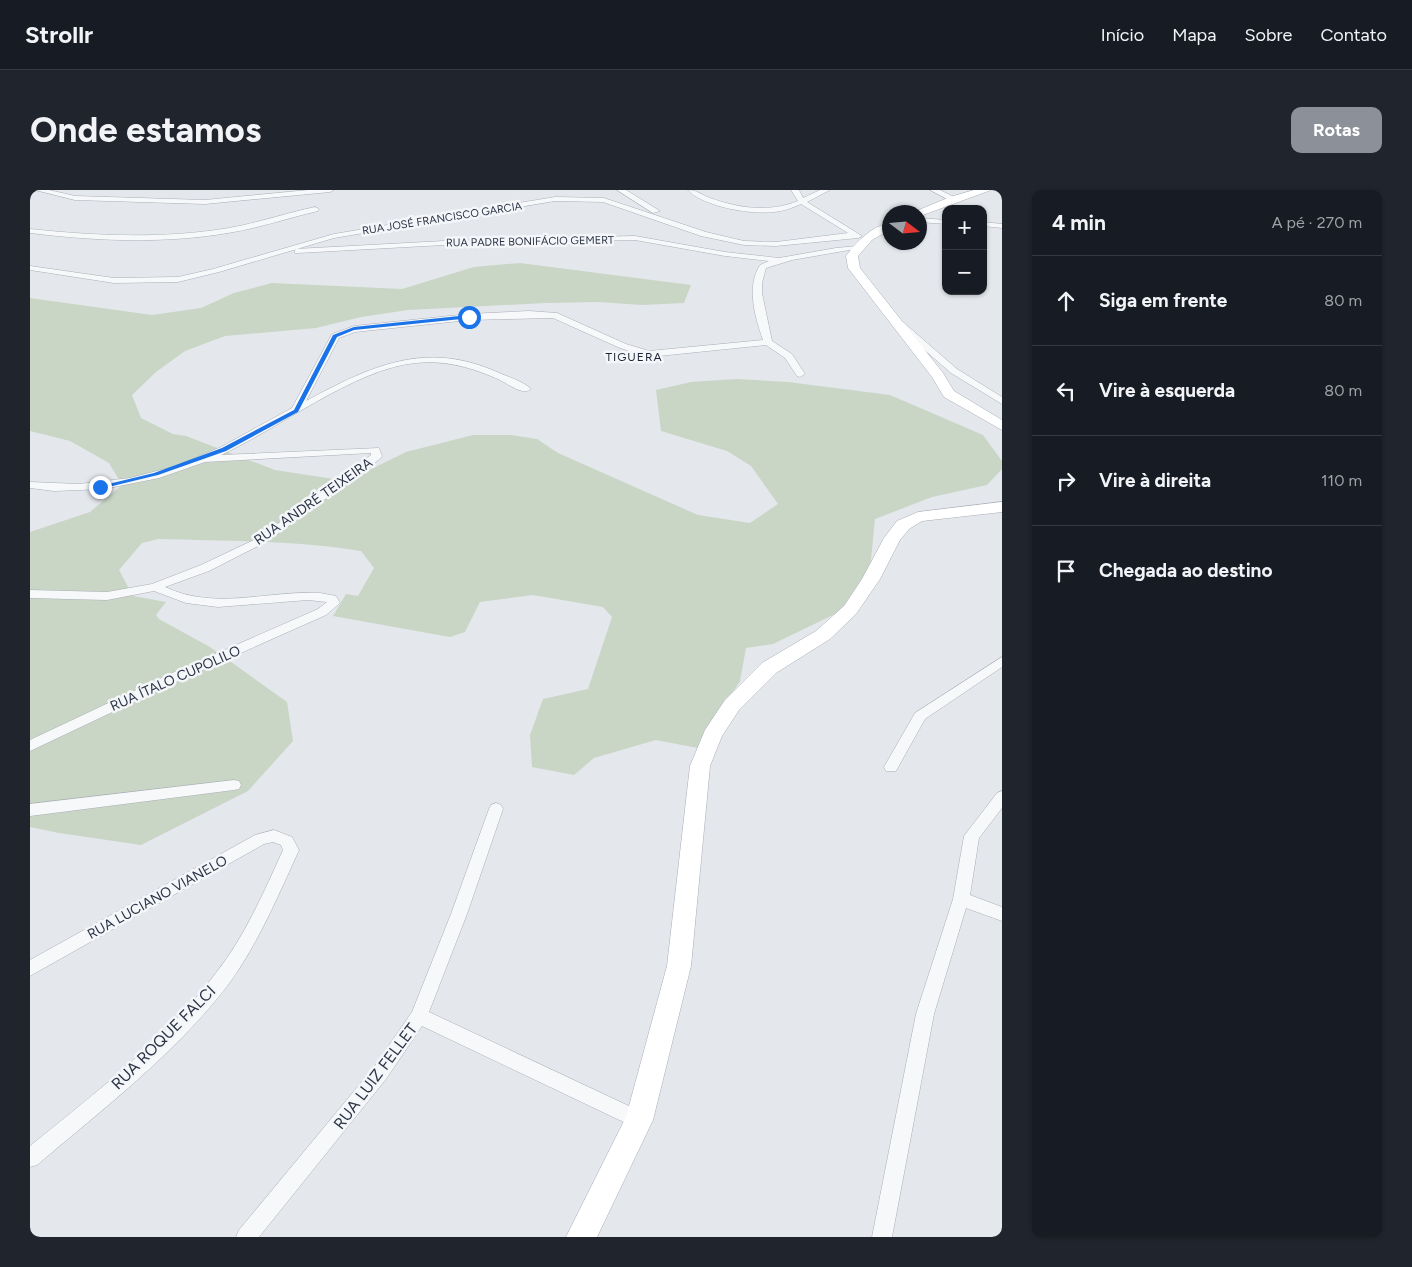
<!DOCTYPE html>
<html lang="pt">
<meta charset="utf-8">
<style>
:root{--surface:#171b24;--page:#20242c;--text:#f1f3f6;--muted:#9ea1a6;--line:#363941;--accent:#8c9099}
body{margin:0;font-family:Figtree,sans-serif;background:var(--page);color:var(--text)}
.controls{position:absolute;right:15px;top:15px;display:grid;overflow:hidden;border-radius:10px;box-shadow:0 1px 4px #0004}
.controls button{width:45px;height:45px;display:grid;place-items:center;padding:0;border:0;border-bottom:1px solid var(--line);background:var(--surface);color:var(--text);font:25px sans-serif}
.compass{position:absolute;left:852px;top:15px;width:45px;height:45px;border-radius:50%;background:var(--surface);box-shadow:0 1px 4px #0004;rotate:106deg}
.stop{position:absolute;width:15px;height:15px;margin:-11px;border:4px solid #1a73e8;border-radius:50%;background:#fff}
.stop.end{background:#1a73e8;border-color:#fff;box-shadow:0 1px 5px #0008}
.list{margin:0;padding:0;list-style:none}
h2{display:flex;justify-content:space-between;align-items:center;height:65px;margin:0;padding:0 20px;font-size:21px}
h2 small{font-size:16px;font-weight:400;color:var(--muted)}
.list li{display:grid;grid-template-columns:32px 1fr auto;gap:15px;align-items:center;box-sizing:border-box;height:90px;padding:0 20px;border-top:1px solid var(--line)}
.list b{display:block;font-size:19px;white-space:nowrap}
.list em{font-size:16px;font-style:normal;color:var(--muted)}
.icon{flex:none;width:28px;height:28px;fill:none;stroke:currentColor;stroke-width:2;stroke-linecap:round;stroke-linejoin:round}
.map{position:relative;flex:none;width:972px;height:1047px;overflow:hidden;border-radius:10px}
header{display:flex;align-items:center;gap:30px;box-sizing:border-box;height:70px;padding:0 25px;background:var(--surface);border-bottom:1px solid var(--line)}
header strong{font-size:24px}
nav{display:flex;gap:28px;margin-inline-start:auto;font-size:18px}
.intro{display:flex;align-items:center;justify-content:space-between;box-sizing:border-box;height:120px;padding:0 30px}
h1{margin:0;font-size:35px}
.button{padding:12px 22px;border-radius:10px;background:var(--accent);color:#fff;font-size:18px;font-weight:700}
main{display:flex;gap:30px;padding:0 30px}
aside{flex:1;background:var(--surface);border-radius:10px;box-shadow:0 1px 4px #0004}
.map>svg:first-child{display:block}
.green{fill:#c9d6c5}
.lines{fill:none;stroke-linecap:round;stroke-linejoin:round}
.street-casing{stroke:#a9aeb7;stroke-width:1}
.secondary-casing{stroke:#a9aeb7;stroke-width:1}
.street{fill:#f7f8fa;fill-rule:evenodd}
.secondary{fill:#fff;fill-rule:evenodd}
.route{fill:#1a73e8}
.labels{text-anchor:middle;stroke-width:5;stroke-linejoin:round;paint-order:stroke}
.far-street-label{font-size:11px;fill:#2b3445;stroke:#f4f6f9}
.far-neighbourhood-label{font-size:12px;letter-spacing:1px;fill:#1d2536;stroke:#f4f6f9}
.street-label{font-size:14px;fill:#2b3445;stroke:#f4f6f9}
.near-street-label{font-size:16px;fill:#2b3445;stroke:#f4f6f9}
</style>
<header>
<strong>Strollr</strong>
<nav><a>Início</a><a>Mapa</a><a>Sobre</a><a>Contato</a></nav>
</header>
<div class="intro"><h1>Onde estamos</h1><a class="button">Rotas</a></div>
<main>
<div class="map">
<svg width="972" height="1047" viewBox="0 0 972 1047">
<rect width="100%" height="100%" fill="#e4e7ec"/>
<path class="green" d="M490 73 661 95 654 113 612 115 568 112 515 113 378 120 331 127 286 138 195 146 155 161 126 182 102 205 111 228 143 244 156 246 245 280 317 291 376 262 443 245H481L507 249 528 263 668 325 720 333 748 314 721 276 697 261 631 241 626 200 661 192 707 189 758 192 860 205 953 245 972 271V279L957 295 902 307 845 329 840 380 826 406 805 424 743 454 716 458 710 491 668 558 626 550 564 568 544 585 502 577 500 545 513 509 558 499 582 427 573 417 503 405 450 412 435 442 420 447 303 426 316 404 328 406 344 378 331 361C264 350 196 351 128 349L112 353 89 380 103 406 136 412 126 425 129 429 180 457 257 512 263 551 218 601 111 655 29 643 0 637V342L60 322 92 295 79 273 40 251 0 241V108L122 125 171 118 204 103 242 93 372 99 444 77Z"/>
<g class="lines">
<g class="street-casing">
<path id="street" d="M5 0H19L45 6 175 10 278 0H304L300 2 175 14 45 10Z
M587 0H596L630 21 623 23Z
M658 0C667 0 672 5 680 8 709 18 738 23 768 11L761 0H769L773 8 790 0H800L777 12 832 46 828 48 746 56 714 55 671 46 573 12 525 11 304 48 189 82 148 92 84 93 0 80V76L84 88 148 87 183 79 304 44 525 7 574 8 676 42 714 51 746 52 818 43 771 14C762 18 754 21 744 22 723 25 673 17 658 0Z
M900 0H910L928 9 921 11Z
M285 17 289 19 288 21C258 28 229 38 198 43 133 54 66 51 0 43V39C66 46 134 49 199 38 228 33 256 23 285 17Z
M889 28 916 30V34L889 32Z
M953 32 972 34V38L953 36Z
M605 46 695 62 749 68 806 58 827 56 831 58 762 70 736 78 732 93V103L742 151 762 164 775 184 770 187 767 186 755 168 736 155 619 167 590 158 523 128 439 130 325 142 309 148 276 211C341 176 395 150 467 182 478 187 493 191 501 199 493 206 478 194 470 190 443 178 417 170 386 173 326 178 248 239 191 265L349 258 352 266 351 268 238 351 179 381 135 397C186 421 238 400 290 403L306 406 310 413 296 425 150 490 0 561V550L140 484 288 419 297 412 278 410 188 417 156 413 124 401 77 410 0 408V400L77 402 122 394 171 375 230 347 341 265V263L175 272 129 288 74 299 24 301 0 298V292L49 294 100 288 146 276 191 257 262 218 302 144 324 136 439 124 499 121 527 123 596 154 619 161 733 150C725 127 716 97 730 75L739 71 695 66 605 50 414 55 268 63H265V59L414 51Z
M867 132H873L927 179 972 207V214L921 183 867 136Z
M972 467V477L895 529 866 581H856L854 577 885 523Z
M204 590 209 591 211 595 209 599 204 600 0 626V614Z
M972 601V618L949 648 940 705 972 717V731L936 718 904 824 862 1047H842L886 824 923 709 934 646 967 603Z
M466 613 471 615 473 619 437 724 399 822 616 924 618 930 616 936 609 939 602 936 392 836 356 889 229 1047H206L209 1040 344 877 382 822 421 724 459 619 461 615Z
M244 640 262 647 269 660C248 706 228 754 198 795 145 864 73 919 7 975L0 977V956C65 903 135 850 186 783 215 746 234 702 253 660L251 655 243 652 234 654 0 786V770L225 645Z"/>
</g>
<g class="secondary-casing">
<path id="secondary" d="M944 0H961L893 25 889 26V22H884L920 7Z
M859 33V40L842 50 828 66 830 78 913 183 924 201 972 230V240L914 207 902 187 818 78 816 66C827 51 841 37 859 33Z
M972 312V322L892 331 879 339 870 350 850 389 826 424 800 449 746 483 709 520 692 546 680 576 661 776 623 930 567 1047H536L596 927 637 776 660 576 675 540 695 510 732 473 786 441 814 416 832 389 854 348 867 331 888 322Z"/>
</g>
<use href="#street" class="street"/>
<use href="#secondary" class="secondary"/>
</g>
<path class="route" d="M439 125 441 128 324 140 307 147 268 222 196 261 128 285 70 299 66 297 124 283 192 258 264 220 303 145 324 137Z"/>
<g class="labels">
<g class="far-street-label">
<text transform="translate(412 28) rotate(-9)" y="4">RUA JOSÉ FRANCISCO GARCIA</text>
<text transform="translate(500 51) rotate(-1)" y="4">RUA PADRE BONIFÁCIO GEMERT</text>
</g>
<g class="far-neighbourhood-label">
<text x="604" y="171">TIGUERA</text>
</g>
<g class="street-label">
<text transform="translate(283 311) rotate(-35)" y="5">RUA ANDRÉ TEIXEIRA</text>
<text transform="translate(145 488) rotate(-24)" y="5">RUA ÍTALO CUPOLILO</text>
<text transform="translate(127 707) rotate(-29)" y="5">RUA LUCIANO VIANELO</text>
</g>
<g class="near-street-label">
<text transform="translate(133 847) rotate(-45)" y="6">RUA ROQUE FALCI</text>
<text transform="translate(345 886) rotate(-53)" y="6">RUA LUIZ FELLET</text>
</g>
</g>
</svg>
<div class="controls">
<button>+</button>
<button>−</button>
</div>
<svg class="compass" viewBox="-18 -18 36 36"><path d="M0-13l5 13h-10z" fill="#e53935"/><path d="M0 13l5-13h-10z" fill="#9ea1a6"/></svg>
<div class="stop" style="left:439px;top:127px"></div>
<div class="stop end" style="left:70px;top:297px"></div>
</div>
<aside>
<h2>4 min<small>A pé · 270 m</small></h2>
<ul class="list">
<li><svg class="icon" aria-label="ahead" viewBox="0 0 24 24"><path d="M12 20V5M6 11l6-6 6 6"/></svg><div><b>Siga em frente</b></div><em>80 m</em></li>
<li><svg class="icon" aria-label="left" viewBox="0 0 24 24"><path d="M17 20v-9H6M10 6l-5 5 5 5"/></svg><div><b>Vire à esquerda</b></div><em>80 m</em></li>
<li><svg class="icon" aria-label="right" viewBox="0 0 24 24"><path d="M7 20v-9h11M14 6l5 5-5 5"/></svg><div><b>Vire à direita</b></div><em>110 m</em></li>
<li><svg class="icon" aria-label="arrive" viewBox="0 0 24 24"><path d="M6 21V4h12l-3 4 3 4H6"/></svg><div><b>Chegada ao destino</b></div></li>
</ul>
</aside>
</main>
